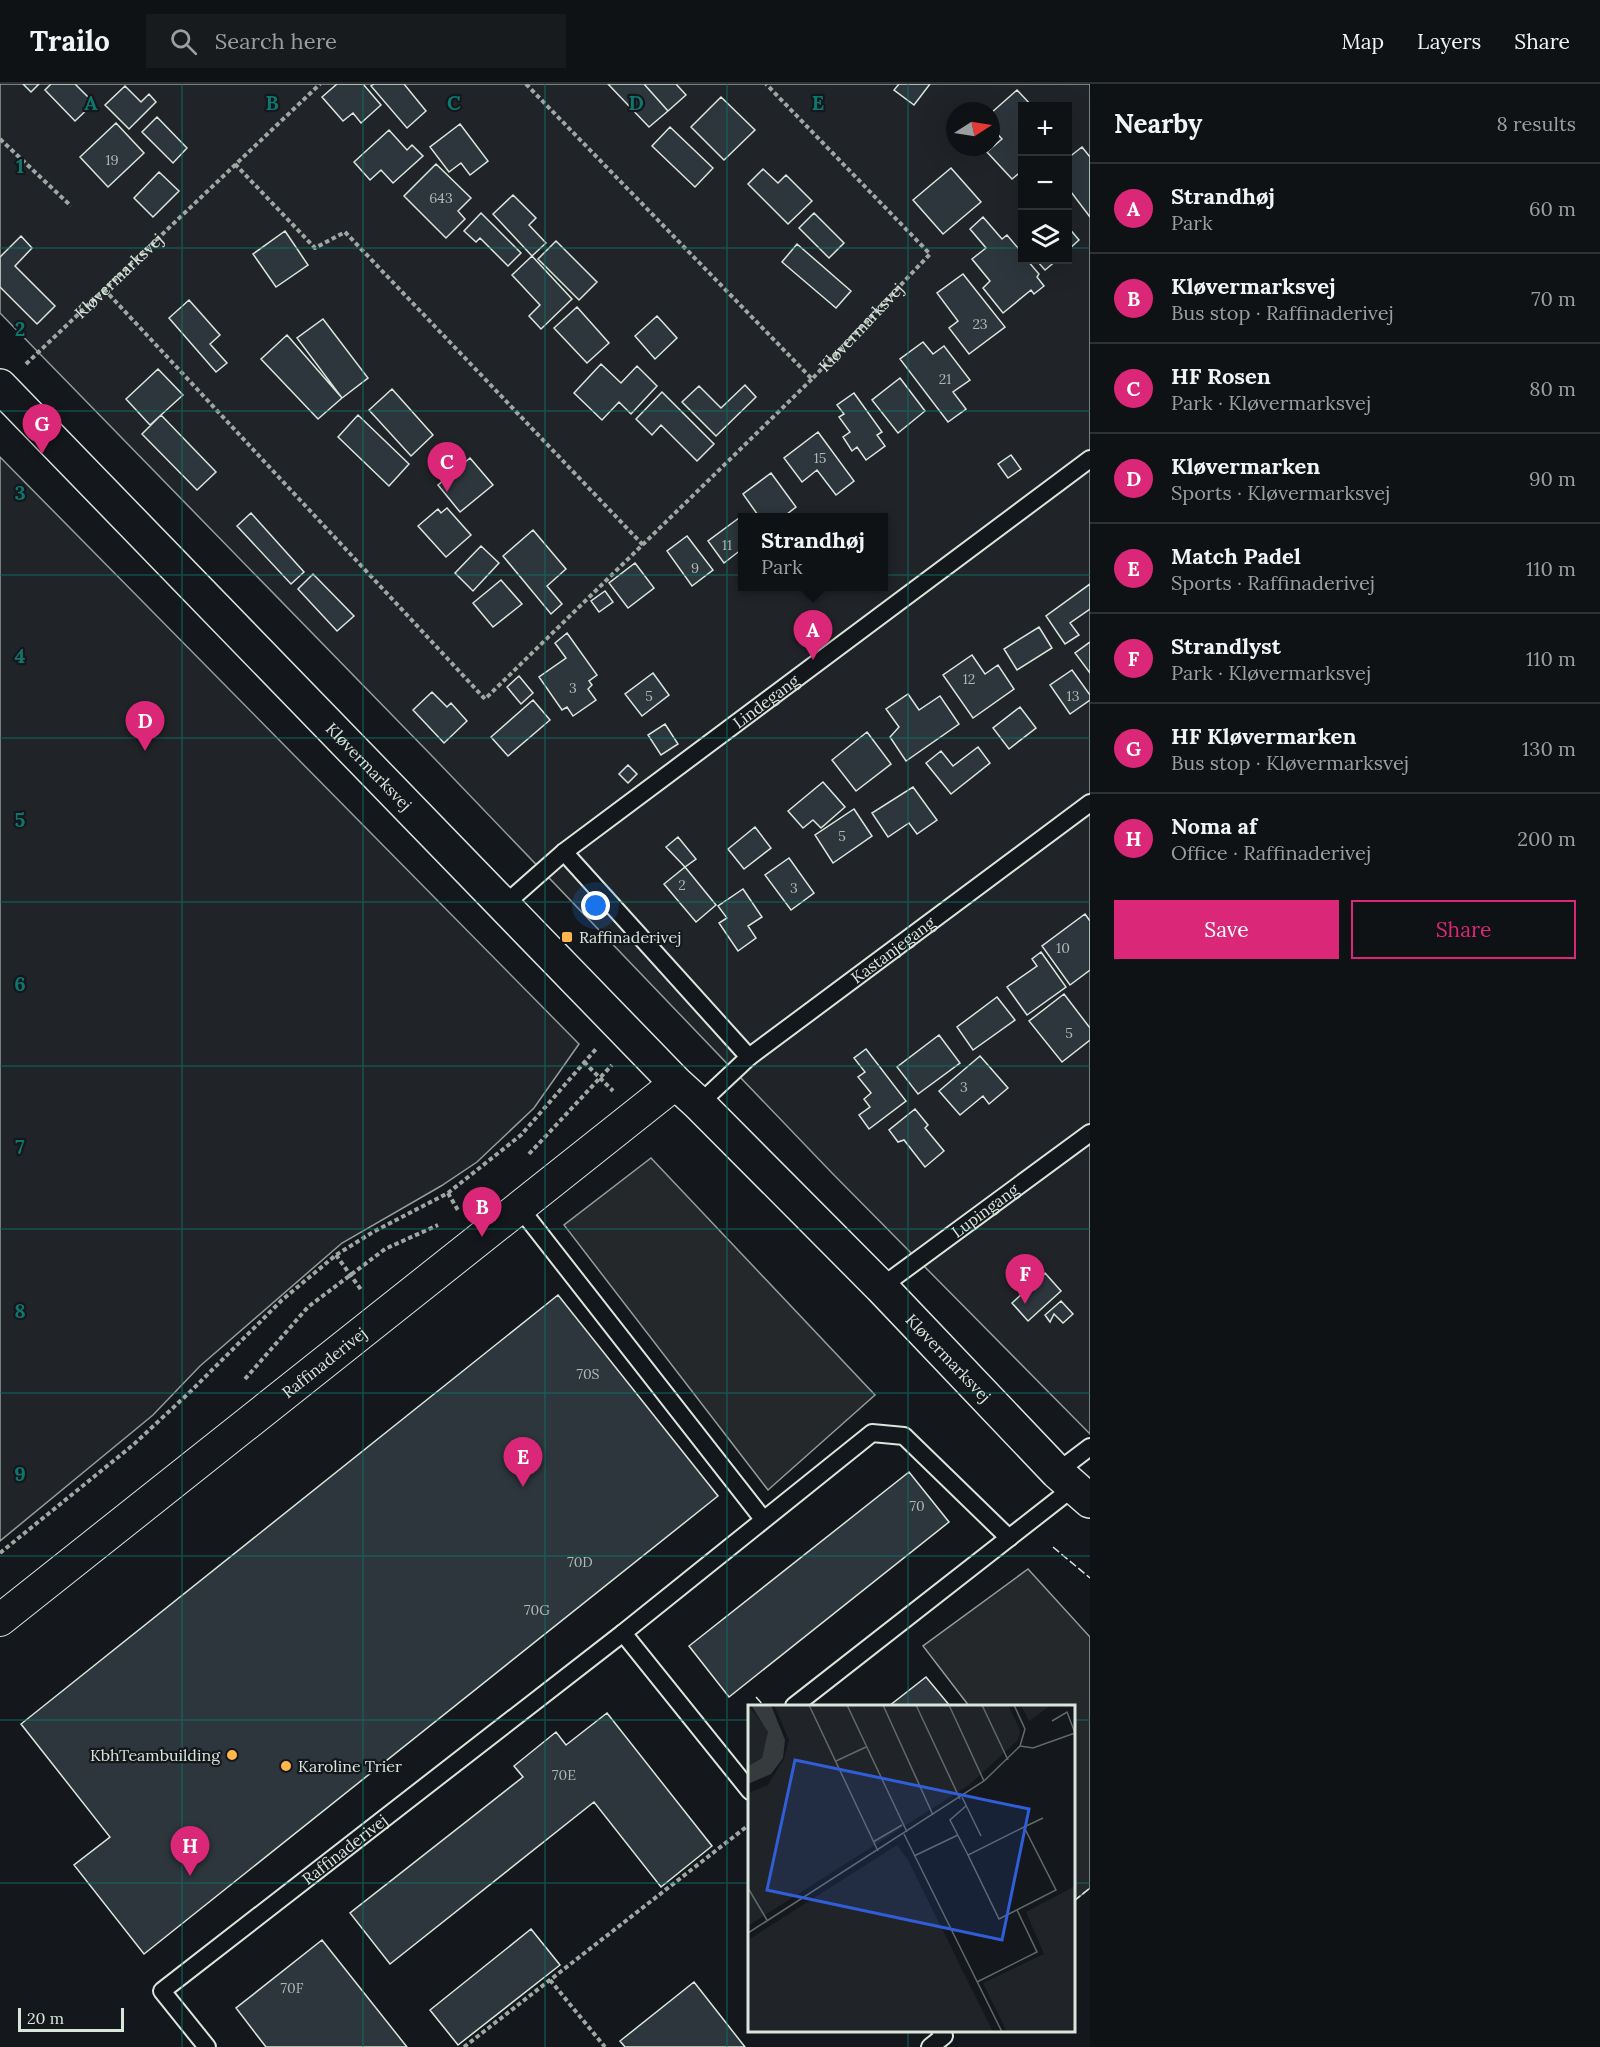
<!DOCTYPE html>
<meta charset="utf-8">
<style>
:root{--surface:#0f1215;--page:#181b1e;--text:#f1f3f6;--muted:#9b9ea0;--line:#2f3234;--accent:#db2777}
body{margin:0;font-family:Lora,serif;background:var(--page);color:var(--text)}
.controls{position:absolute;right:18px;top:18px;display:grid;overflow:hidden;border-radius:0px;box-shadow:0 6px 24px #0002}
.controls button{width:54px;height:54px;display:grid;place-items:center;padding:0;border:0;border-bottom:2px solid var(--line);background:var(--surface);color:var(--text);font:30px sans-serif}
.compass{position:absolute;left:946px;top:18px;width:54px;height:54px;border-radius:50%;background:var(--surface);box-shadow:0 6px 24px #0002;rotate:78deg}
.scale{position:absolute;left:18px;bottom:15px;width:106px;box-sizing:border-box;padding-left:6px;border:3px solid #d8e6dc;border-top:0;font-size:16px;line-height:21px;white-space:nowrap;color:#d8e6dc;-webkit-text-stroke:4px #14181c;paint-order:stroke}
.you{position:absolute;left:596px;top:822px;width:21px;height:21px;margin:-15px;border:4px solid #fff;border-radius:50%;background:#1a73e8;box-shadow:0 0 0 9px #1a73e833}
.badge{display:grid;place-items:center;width:39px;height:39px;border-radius:50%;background:var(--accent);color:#fff;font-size:20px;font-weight:700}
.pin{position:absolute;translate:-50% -50px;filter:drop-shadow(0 2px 3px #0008)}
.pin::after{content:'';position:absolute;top:32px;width:21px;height:18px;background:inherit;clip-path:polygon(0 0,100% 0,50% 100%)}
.popup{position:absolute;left:738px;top:429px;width:150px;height:78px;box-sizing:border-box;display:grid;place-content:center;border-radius:0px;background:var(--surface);filter:drop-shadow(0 2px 4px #0005);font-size:20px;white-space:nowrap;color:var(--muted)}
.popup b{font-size:22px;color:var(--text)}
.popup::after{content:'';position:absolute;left:50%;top:100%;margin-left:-12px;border:12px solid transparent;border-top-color:var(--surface)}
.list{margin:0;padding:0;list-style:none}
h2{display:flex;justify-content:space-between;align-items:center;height:78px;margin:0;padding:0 24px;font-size:26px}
h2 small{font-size:20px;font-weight:400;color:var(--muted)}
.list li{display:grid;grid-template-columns:39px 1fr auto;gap:18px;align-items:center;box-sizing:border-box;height:90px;padding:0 24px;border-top:2px solid var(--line)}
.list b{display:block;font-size:22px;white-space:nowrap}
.list p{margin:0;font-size:20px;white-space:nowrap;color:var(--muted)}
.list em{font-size:20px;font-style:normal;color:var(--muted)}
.actions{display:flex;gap:12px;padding:18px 24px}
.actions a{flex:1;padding:14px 0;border:2px solid var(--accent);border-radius:0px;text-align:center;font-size:21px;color:var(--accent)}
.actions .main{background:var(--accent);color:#fff}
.icon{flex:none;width:33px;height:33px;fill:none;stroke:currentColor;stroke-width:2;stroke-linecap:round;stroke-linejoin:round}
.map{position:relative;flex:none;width:1090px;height:1963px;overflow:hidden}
header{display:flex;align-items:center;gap:36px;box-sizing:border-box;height:84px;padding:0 30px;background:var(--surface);border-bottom:2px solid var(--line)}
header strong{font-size:28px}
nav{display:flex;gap:33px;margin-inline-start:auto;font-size:21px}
.search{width:420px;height:54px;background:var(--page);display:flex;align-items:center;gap:15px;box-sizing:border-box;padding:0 21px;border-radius:0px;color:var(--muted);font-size:22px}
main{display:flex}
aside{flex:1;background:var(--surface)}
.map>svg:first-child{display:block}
.green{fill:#202428;stroke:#939e99;stroke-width:1.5;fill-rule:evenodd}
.parking{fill:#24282b;stroke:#939e99;stroke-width:1.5}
.building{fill:#2c363c;stroke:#d8e6dc;stroke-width:1.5}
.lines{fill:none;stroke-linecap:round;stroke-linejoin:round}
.service-casing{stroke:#d8e6dc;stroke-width:20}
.minor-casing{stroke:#d8e6dc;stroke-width:34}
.tertiary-casing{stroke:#d8e6dc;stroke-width:36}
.path{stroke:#9da8a2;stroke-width:4;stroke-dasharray:4.5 3;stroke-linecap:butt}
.service{stroke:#14181c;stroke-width:16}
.minor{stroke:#14181c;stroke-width:32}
.tertiary{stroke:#14181c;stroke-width:33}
.fence{stroke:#d8e6dc;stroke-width:1.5;stroke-dasharray:8 3;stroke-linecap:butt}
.grid{fill:none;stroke:#0f766e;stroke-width:1.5;stroke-opacity:0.55}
.poi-dot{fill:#ffb74d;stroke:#14181c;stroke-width:2}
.labels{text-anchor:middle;stroke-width:4.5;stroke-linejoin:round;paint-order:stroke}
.number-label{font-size:14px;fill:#adbab4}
.street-label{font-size:16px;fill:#d8e6dc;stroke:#14181c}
.poi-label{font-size:16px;fill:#d8e6dc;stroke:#14181c;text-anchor:start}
.inset-road{fill:none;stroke:#626a69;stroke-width:1.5}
.view{fill:#305dd8;fill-opacity:0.15;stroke:#305dd8;stroke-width:3}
.inset-edge{fill:none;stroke:#d8e6dc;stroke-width:3}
.grid-label{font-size:20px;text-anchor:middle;font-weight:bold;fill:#0f766e;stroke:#14181c;stroke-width:4.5;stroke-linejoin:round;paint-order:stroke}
</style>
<header>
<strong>Trailo</strong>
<div class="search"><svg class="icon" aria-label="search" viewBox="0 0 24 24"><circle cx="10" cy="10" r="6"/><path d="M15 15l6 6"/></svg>Search here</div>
<nav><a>Map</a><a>Layers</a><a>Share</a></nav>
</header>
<main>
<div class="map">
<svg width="1090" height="1963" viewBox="0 0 1090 1963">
<rect width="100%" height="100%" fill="#14181c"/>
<path class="green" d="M0 0H1090V1350L832 1089 434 674 0 229ZM1023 22H1068V176H1023ZM955 27H991V63H955ZM742 434H884V502H742Z
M0 373 579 960 534 1024 477 1078 441 1102 342 1159 200 1282 153 1331 0 1457Z"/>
<path class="parking" d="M651 1074 875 1311 768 1406 564 1141Z
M1028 1485 1090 1553V1804L1074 1817V1622H969L923 1562Z"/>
<path class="building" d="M23 0H39L31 8Z
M51 0H75L94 19 75 37 45 6Z
M337 0H363L381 21 361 39 353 29 343 37 322 13Z
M374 0H404L426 27 407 44 371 2Z
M608 0H644L668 27 649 43Z
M644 0H676L686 11 668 27Z
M899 0H930L914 21 894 6Z
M125 2 141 18 149 10 156 18 129 45 105 21Z
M1017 6 1032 22H1023V86L1012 95 987 68 1002 55 991 43V29Z
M721 13 755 46 724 76 691 43Z
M157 33 187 64 173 79 142 48Z
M116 39 144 69 108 103 80 73Z
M460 40 488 77 470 91 461 79 449 88 430 63Z
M670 43 713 84 695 103 652 62Z
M389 46 407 66 412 61 423 72 393 99 381 86 370 96 354 78Z
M1082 63 1090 73V133L1068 104V74Z
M436 80 471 114 458 127 465 135 446 154 404 112Z
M951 84 981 118 943 150 913 116Z
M763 85 778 99 786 91 812 117 788 140 748 100Z
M159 88 179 107 153 133 134 114Z
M513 111 536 134 529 141 546 159 532 172 493 130Z
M481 129 521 169 508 182 480 154 476 158 464 147Z
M814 129 844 159 829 174 799 144Z
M983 133 1002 155 1007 151 1023 170V176H1027L1039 190 1037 193 1044 202 1034 210 1031 206 1003 229 983 204 990 197 972 175 986 164 970 145Z
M1068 143 1079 156 1068 166Z
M285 147 308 181 276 203 253 170Z
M21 152 32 164 15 182 55 222 37 240 0 203V173Z
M556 157 597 198 579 216 538 175Z
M797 160 851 207 836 224 782 178Z
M532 172 572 215 541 245 529 232 540 221 512 191Z
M1036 176H1057L1045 186Z
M963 190 1005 243 969 270 949 244 958 237 937 209Z
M189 216 220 251 210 260 227 279 216 288 169 234Z
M577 223 609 259 587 279 554 244Z
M657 232 677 254 655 275 635 252Z
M323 235 368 294 342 314 297 254Z
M287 251 342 314 318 335 261 275Z
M923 258 933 270 944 262 970 296 953 308 966 325 948 338 900 275Z
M601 280 621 299 637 282 657 302 631 330 619 318 602 336 574 309Z
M158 285 183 311 150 341 126 315Z
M900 294 925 327 898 349 872 316Z
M745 301 756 313 716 352 682 318 699 302 721 324Z
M392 305 433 351 411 372 369 326Z
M662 308 714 360 697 377 661 341 652 351 636 335Z
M854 309 882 348 877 351 885 362 866 376 857 363 852 367 843 353 850 348 839 333 844 330 837 321Z
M161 331 216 388 197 406 142 350Z
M358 331 409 380 389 402 338 353Z
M818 348 854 397 836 411 817 386 802 398 784 374Z
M1011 371 1021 385 1008 394 998 380Z
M470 374 493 401 460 428 438 401Z
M771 389 796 423 782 434H760L743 410Z
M447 424 471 451 446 473 418 442 438 425 441 429Z
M251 429 304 488 291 500 237 442Z
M743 431 745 434H742V465L724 479 708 457Z
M533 446 566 485 547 502 562 520 551 530 503 472Z
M687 452 713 486 692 502 667 467Z
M481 462 499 479 473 507 455 489Z
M635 479 654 504 628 524 609 499Z
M313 490 354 532 337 547 298 505Z
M501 496 522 520 493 543 473 519Z
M1090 500V525L1070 539 1079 551 1065 560 1046 532Z
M605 507 613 518 599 528 591 517Z
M1039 543 1052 564 1017 586 1004 565Z
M567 549 597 591 589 597 592 601 588 605 596 616 573 632 567 623 562 626 539 593 566 574 555 559Z
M1090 558V589L1075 569Z
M972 571 985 590 998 581 1014 605 973 634 943 591Z
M1072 586 1090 611V616L1070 630 1050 601Z
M653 589 669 611 642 632 625 610Z
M519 592 533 609 521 620 507 603Z
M432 608 447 623 451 619 467 637 444 659 413 626Z
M908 610 919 626 940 612 959 640 906 677 890 653 899 643 886 625Z
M533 616 550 636 508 672 491 653Z
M1020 623 1036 644 1009 665 993 644Z
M665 640 678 660 661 671 648 651Z
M867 648 891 680 856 707 832 676Z
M978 663 990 679 951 710 926 679 941 667 953 682Z
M628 681 637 690 628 699 619 690Z
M823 698 845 723 821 744 813 736 803 744 788 727Z
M913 703 937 736 917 750 909 739 888 753 872 729Z
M854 725 872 752 833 779 815 751Z
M755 743 771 764 744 785 728 765Z
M678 753 696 775 685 783 666 763Z
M789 774 814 809 791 826 765 791Z
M685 783 716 821 696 838 664 800Z
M743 805 762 833 748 842 756 854 738 867 719 839 727 834 718 822Z
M1085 830 1090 837V886L1070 901 1042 862Z
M1041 868 1066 903 1027 931 1007 903 1037 882 1032 875Z
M1064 910 1090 944V956L1062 978 1029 937Z
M997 913 1015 936 973 966 957 943Z
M939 951 960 979 918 1010 897 983Z
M866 965 906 1017 869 1045 859 1031 870 1023 864 1015 871 1009 858 993 865 988 854 974Z
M980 972 1008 1004 989 1020 983 1012 960 1031 939 1007Z
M915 1025 928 1041 925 1044 944 1067 925 1083 904 1056 898 1058 889 1046Z
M1045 1189 1061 1207 1028 1237 1012 1219Z
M558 1211 718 1412 144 1870 74 1781 110 1753 21 1640Z
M1061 1217 1073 1230 1063 1239 1054 1230 1050 1238 1045 1231Z
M909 1388 949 1438 729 1613 689 1562Z
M926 1593 950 1622H889Z
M607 1629 712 1762 661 1803 594 1718 390 1880 350 1829 523 1693 514 1682 556 1648 566 1661Z
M531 1845 560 1881 458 1961 430 1926Z
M322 1856 407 1963H266L236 1924Z
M694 1898 745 1963H625L620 1957Z"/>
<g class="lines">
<g class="service-casing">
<g id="service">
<path d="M564 768 749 973"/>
<path id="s3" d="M504 821 564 768 1090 375"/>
<path id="s4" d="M699 1020 749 973 1090 719"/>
<path d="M519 1123 763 1435"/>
<path id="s5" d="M881 1203 1090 1049"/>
<path d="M1057 1388 1090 1363"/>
<path d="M623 1549 872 1349 904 1352 1009 1454"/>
<path d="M794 1622 1074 1403"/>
<path id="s6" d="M207 1963 162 1907 623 1549 750 1707"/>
<path d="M930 1963 944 1952 940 1946"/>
</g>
</g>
<g class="minor-casing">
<g id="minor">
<path id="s7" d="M0 1536 676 999"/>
</g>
</g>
<g class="tertiary-casing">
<g id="tertiary">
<path id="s8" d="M0 302 676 999 699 1020 881 1203 1057 1388 1090 1417"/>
</g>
</g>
<g class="path">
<path id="s1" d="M526 0 812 295 930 170 766 0"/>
<path d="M0 55 71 122"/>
<path d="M235 80 315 164 345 148 643 461"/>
<path d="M104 205 485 615 812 295"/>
<path id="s2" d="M26 280 320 0"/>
<path d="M584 978 613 1007"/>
<path d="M529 1070 612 981"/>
<path d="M448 1109 459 1128"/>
<path d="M336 1171 362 1207"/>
<path d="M245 1295 308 1223 385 1165 438 1141"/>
<path d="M0 1469 133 1361 191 1307 282 1216 336 1171 373 1148 448 1109 521 1051 596 965"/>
<path d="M550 1896 605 1963"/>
<path d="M464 1963 750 1740"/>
</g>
<use href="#service" class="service"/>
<use href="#minor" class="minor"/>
<use href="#tertiary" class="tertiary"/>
<path class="fence" d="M1053 1463 1090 1494
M756 1613 764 1622
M1074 1817 1090 1804"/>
</g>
<path class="grid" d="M182 0V1963M363 0V1963M545 0V1963M727 0V1963M908 0V1622M0 164H1023M1068 164H1090M0 327H1090M0 491H1090M0 654H1090M0 818H1090M0 982H1090M0 1145H1090M0 1309H1090M0 1472H1090M0 1636H750M1074 1636H1090M0 1799H750M1074 1799H1090M908 1946V1963"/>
<g class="poi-dot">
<rect x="561" y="847" width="12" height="12" rx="3"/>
<circle cx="232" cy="1671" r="6"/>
<circle cx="286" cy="1682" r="6"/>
</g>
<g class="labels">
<g class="number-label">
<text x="112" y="81">19</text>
<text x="441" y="119">643</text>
<text x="980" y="245">23</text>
<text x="945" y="300">21</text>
<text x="820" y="379">15</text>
<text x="727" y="466">11</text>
<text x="695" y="489">9</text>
<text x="969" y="600">12</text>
<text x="573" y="609">3</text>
<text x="649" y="617">5</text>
<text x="1073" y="617">13</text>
<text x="842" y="757">5</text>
<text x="682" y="806">2</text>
<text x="794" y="809">3</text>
<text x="1063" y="869">10</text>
<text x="1069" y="954">5</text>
<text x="964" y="1008">3</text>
<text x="588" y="1295">70S</text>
<text x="917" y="1427">70</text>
<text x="580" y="1483">70D</text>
<text x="537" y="1531">70G</text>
<text x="564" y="1696">70E</text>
<text x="292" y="1909">70F</text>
</g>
<g class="street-label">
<text dy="6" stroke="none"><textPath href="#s2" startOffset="128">Kløvermarksvej</textPath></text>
<text dy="6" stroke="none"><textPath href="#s1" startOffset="482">Kløvermarksvej</textPath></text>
<text dy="6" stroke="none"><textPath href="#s3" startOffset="332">Lindegang</textPath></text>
<text dy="6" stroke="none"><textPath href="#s8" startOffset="530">Kløvermarksvej</textPath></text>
<text dy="6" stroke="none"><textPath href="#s4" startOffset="248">Kastanjegang</textPath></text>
<text dy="6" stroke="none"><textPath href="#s5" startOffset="129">Lupingang</textPath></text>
<text dy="6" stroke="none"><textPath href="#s8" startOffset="1358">Kløvermarksvej</textPath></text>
<text dy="6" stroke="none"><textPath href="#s7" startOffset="414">Raffinaderivej</textPath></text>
<text dy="6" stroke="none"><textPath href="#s6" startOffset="303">Raffinaderivej</textPath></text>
</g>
<g class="poi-label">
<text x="579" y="859">Raffinaderivej</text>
<text x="220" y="1677" text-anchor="end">KbhTeambuilding</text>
<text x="298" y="1688">Karoline Trier</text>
</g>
</g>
<g transform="translate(748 1621)">
<rect width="327" height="327" fill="#14181c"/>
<path d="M0 0 21 27 14 53 0 61ZM26 0H260L272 25 270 35 221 80 0 221V88L20 80 36 54 41 35ZM273 0H303L281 16ZM149 140 160 155 245 327H0V235ZM327 181V327H259L235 278 296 249 278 207Z" fill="#202428"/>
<path d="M3 0H23L37 35 35 53 23 69 0 79V61L14 53 20 27Z" fill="#363b3e"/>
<path class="inset-road" d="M61 0 130 146M99 0 159 127M135 0 185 110M168 0 212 94M201 0 236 76M234 0 260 55M304 16 319 7 327 28M272 41 285 43 327 28M88 56 118 42M214 92 233 131M218 101 202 115 220 150M276 122 308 185 251 214 220 150ZM276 122 295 113M156 129 254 327M125 137 154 120M166 151 210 130M0 183 19 215M0 228 236 76 272 41 277 24 266 0M229 277 289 247 269 205"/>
<path class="view" d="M47 55 281 104 254 235 19 185Z"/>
<rect width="327" height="327" class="inset-edge"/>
</g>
<g class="grid-label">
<text x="91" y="26">A</text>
<text x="272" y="26">B</text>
<text x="454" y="26">C</text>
<text x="636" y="26">D</text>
<text x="818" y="26">E</text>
<text x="20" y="89">1</text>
<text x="20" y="252">2</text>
<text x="20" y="416">3</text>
<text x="20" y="579">4</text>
<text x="20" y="743">5</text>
<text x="20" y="907">6</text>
<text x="20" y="1070">7</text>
<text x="20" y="1234">8</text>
<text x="20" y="1397">9</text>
</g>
</svg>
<div class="controls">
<button>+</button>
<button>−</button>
<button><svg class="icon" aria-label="layers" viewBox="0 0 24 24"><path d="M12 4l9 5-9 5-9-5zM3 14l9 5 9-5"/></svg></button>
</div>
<svg class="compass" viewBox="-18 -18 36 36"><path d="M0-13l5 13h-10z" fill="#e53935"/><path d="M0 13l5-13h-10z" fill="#9b9ea0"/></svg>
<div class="scale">20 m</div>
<div class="you"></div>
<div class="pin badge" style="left:813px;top:576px">A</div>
<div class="popup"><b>Strandhøj</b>Park</div>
<div class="pin badge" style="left:482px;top:1153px">B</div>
<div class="pin badge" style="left:447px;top:408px">C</div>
<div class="pin badge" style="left:145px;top:667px">D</div>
<div class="pin badge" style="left:523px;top:1403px">E</div>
<div class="pin badge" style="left:1025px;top:1220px">F</div>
<div class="pin badge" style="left:42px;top:370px">G</div>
<div class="pin badge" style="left:190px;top:1792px">H</div>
</div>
<aside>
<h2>Nearby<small>8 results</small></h2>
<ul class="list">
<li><span class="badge">A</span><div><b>Strandhøj</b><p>Park</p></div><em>60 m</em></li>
<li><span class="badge">B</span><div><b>Kløvermarksvej</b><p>Bus stop · Raffinaderivej</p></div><em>70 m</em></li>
<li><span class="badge">C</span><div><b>HF Rosen</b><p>Park · Kløvermarksvej</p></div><em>80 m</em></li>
<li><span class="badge">D</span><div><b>Kløvermarken</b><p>Sports · Kløvermarksvej</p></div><em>90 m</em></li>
<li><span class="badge">E</span><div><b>Match Padel</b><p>Sports · Raffinaderivej</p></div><em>110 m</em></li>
<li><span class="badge">F</span><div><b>Strandlyst</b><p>Park · Kløvermarksvej</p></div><em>110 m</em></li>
<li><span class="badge">G</span><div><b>HF Kløvermarken</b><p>Bus stop · Kløvermarksvej</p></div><em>130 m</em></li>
<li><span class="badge">H</span><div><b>Noma af</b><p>Office · Raffinaderivej</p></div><em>200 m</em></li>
</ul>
<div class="actions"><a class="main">Save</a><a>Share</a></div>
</aside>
</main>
